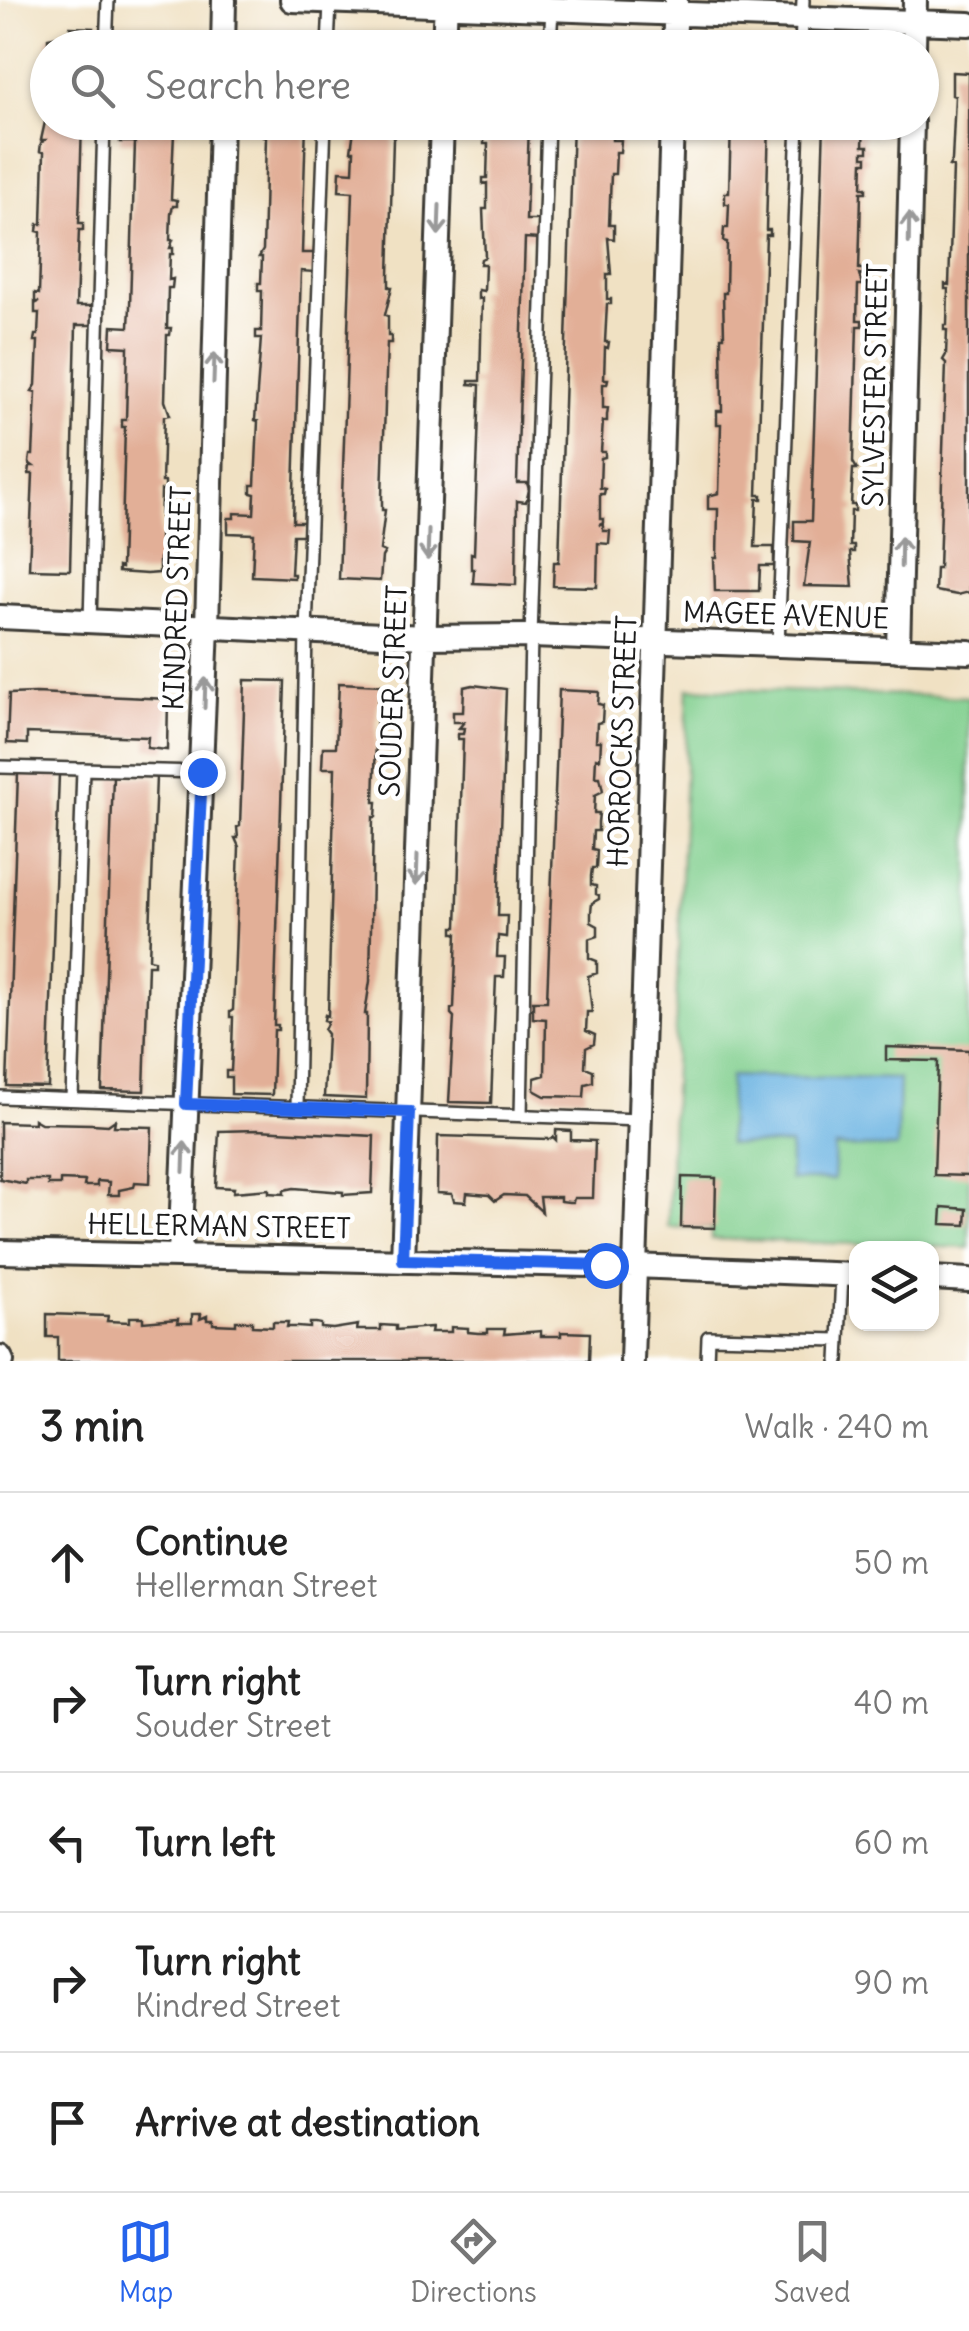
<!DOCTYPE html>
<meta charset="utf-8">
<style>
:root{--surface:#fff;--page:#f2f2f2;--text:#222;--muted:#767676;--line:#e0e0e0;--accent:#2563eb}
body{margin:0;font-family:Delius,sans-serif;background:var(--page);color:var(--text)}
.controls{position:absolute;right:30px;bottom:30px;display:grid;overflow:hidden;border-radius:20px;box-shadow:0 2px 8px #0004}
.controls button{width:90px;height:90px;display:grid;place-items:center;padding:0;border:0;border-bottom:2px solid var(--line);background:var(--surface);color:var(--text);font:50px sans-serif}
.stop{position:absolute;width:30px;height:30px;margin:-22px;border:8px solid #2563eb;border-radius:50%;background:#fff}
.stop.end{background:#2563eb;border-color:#fff;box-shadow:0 2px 10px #0008}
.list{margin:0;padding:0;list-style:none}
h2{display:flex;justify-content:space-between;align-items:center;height:130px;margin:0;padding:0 40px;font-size:42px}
h2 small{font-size:32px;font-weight:400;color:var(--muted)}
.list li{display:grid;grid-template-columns:65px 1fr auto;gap:30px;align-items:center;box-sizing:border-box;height:140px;padding:0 40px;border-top:2px solid var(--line)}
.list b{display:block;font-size:38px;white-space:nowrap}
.list p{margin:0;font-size:32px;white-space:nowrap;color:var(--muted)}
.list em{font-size:32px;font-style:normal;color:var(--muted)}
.icon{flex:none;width:55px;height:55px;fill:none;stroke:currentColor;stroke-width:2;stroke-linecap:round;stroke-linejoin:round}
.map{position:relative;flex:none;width:969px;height:1361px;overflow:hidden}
.search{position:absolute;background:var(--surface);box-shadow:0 2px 8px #0004;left:30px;right:30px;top:30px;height:110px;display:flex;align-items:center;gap:25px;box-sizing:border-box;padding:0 35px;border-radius:55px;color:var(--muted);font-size:38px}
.sheet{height:830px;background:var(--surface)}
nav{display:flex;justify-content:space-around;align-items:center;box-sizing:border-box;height:140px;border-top:2px solid var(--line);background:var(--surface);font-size:28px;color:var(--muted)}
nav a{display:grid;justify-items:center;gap:5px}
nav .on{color:var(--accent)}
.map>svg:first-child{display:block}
.green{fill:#81cf8e;stroke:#4e7655;stroke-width:2.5}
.water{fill:#69b2e1;stroke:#42677e;stroke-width:2.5}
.building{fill:#e2af97}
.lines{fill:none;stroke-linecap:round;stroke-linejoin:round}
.service-casing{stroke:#3c3a35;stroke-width:16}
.minor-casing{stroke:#3c3a35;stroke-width:28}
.service{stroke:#fff;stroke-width:11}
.minor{stroke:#fff;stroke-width:22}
.oneway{stroke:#999}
.route{stroke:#2563eb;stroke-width:12}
.labels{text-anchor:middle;stroke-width:9;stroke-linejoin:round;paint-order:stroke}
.street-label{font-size:28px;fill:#1c1c1c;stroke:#fff}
</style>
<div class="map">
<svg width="969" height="1361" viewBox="0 0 969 1361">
<rect width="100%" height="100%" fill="#fff"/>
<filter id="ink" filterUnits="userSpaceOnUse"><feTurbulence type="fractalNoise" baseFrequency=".01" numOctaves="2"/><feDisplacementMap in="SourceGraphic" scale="20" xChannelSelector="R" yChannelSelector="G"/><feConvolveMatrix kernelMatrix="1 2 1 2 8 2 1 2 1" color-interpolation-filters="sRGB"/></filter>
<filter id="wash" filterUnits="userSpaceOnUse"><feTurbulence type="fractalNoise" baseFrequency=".0048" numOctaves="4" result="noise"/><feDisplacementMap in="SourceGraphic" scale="40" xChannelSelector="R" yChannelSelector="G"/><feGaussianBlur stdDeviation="2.25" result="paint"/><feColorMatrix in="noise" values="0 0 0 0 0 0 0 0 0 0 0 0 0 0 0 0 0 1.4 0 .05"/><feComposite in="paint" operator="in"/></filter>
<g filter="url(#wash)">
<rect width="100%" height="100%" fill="#f0e1c3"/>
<path class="green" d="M688 688 969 697V1248L711 1239V1228L668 1227Z"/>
<path class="water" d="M730 1076 899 1079 897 1148 835 1147 833 1180H790V1145L728 1144Z"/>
<g id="blocks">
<path class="building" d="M70 27 93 28V36L85 35V48H48V38L63 35V38H70Z
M136 41 176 43V48H136Z
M952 72 969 73V592L957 595 935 591 936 568H939L946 363 943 360 946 355 947 330H944V325H947L948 289H945V284L949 285 953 167 949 166 952 161 955 96 952 95Z
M45 122H82L79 223H83V230H79L76 306H92V325H76L70 570 29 569 33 474H29L30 466H33L29 463 30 455H33L36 392 32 391 36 385 38 341H34L35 335H38L39 313H35V304L39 302H35V293L39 294 41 232 37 231 38 224H42L44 152 40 151 41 143 45 140H41Z
M136 122 177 125V133H174L171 199 177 200V206H173L171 214 170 240H173L170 248H173V254H170L169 280 173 279 172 288H168L167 328H171L170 335H167L165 401 170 415 164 416 162 482H165V490H161L160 542 164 544V550L159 558V573L147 574 118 572V567L121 568 125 427H122V420H126L128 347 111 346 112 326 129 327 130 306 135 142H120V125H136Z
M267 122H306L302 253H314V272L301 271 293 522H305V535H293L291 574H294V578L252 576 254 534 228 533V518H234V513L254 514 255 494 251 493V485H255L258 421 255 420 261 338H256V331H261L262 291H258V283H261L262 257H259L263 250 266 137H263V128L267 129Z
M355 122H393L396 134 393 139 389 275V287H392L385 315 388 316V336H391V343H387L382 497V510H385L380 550 385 552 382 557 380 581 339 579 353 192 339 191 340 171 353 172 354 151H351Z
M490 122H529L526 220H539V239L525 238 517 483H527L529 490 526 502 517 501 516 585 473 583 474 569H471V553L474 554 480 385 469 384V381H480L482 298 478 299V290L484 291 485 264H480L481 259 485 257 483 209H487V183L483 184V178H487L488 144H484V136H489Z
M573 122H612V140H621L620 152H616L615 174H611L609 225H614V239L608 238 611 274H607V299H611V304H607L605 342H609L608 348 605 347 604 379H608L607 384H603V408H608L607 415V421H603L601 452H605V457L601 458 600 488 605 489 604 494H600V519H603V523L599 525H603V531H610L609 544 598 543 597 587 553 586 554 562H559Z
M731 122H769L766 230H770V235H766L757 495H762V499H757L755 547H774V566H760L759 591H715L714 558H717L718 509H708V496L719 493 721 424H717V411H722L721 337H724L723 293H726L727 242 723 241 724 228H728L729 204H725V193H729Z
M824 122H864L863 146H868V152H863V157H867V162H863L862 188H866V192H861L860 235 859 269H863V275L859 274 862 285H858L857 320H862V326H857L853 462 857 469H853L851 505H855V511H851L850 546H854V552H850L853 587 804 586 810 542 794 541V521H811Z
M245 680 285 681 274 1025H278V1030H274L272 1095 231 1094V1077H226V1071H231L232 1051 233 1017H230V1012L233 1010 239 847 235 838H238L237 827 240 826Z
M339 683 381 685 377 709 374 802H377L376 817H373L370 981 365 1014H367L366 1099 324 1097 327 1034 324 1030 328 1021 324 1020 325 1015 328 1016 335 768H322L323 747H336Z
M473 685 506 689 498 916H507L506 937 498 936 497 957H505L504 977H496L491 1103 449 1102 454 1017 451 1014V1009L454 1008 457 933H453V927H457L463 739H458V734H463L464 728H459L464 722H453V712H463L464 687Z
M559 690 599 692 598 704 603 705 602 722 597 723 596 741H601L600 759 596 758 595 777H600L603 791 595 795 594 813H599L598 822V831H593L592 849 597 850 596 868H592L591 876V885L596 886V894L599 895V899L592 903 591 912V922L598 926V936L589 939V958L597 961V973L588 976 592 1012H587L586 1031 595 1035 594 1044 586 1048 585 1067 593 1070V1082L585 1084 584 1097 545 1096 534 1090 535 1078 545 1075 546 1019 533 1018V1001H547Z
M36 693 168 699 167 750 147 748 148 737 27 733V744L7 743 9 694Z
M18 773 59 774 48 1087 7 1086Z
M113 776 156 777 149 959 154 960V965H148L144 1091 102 1090Z
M886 1047 969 1050V1176L934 1175 938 1061 886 1060Z
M34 1119 41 1123 92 1124 108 1125 115 1120 114 1126 152 1127 150 1183 135 1182 134 1187 119 1190V1195H108L109 1182 97 1181V1186H84L85 1181 60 1180V1185H48V1180H26V1184L0 1179V1122L34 1123Z
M257 1130 374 1136 372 1193 343 1195V1192L294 1188 284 1190V1194L269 1193V1189L233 1192 234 1188 216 1187 219 1131Z
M556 1130 571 1131V1140L595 1141 593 1198H574L573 1202H569L560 1201V1197H540L542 1212 525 1196 504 1195 495 1201 489 1195 467 1193 466 1202 454 1201 452 1194 437 1193 438 1136 549 1139 553 1137 556 1140Z
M682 1177 716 1178 715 1228 681 1227Z
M942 1207 967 1209 966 1225 941 1224Z
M47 1314 108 1316 107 1321 130 1322V1317H143V1322L178 1319 177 1323H192V1314H201L200 1319 207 1316V1320H213V1324L236 1325V1321H252V1326L273 1327V1322H288L287 1327H297L310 1328V1323H316L321 1324V1328L333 1329 358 1325 357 1330H381V1325L396 1326V1330L432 1327 431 1332H451V1327L468 1328V1332L478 1333H488V1329H505L504 1334 541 1331V1336H561V1332L590 1333 589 1361H58V1337H47Z"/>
</g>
</g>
<g filter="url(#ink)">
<use href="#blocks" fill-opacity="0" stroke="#3c3a35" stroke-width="2.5"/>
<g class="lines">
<g class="service-casing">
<path id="service" d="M106 48 108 0
M328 48 330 2
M550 48 552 7
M801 48 803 0
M90 621 104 122
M778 646 798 122
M0 767 201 772
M0 1097 640 1120
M72 1099 83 769
M297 1107 306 631 325 122
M521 1116 531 636 548 122
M707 1361 708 1337 839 1340
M838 1361 842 1275"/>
</g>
<g class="minor-casing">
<path id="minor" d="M292 0 969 24
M223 48 224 0
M444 48 446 0
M674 48 676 1
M914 48 915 0
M0 617 425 637 531 636 969 652
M898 650 912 122
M0 1252 634 1266 856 1275
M180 1255 207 627 221 122
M403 1261 442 122
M932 1278 969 1280
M0 1357 2 1361
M632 1361 672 122"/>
</g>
<use href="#service" class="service"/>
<use href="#minor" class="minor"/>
</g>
<defs><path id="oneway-shaft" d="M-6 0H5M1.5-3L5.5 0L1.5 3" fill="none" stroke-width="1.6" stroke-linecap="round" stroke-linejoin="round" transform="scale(2.5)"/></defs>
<g class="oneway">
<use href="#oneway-shaft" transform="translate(439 220) rotate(92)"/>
<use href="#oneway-shaft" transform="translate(909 228) rotate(-89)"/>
<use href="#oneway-shaft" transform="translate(214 368) rotate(-88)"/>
<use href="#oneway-shaft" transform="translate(428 545) rotate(92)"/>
<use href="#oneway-shaft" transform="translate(901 552) rotate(-89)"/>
<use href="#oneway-shaft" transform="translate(205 693) rotate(-88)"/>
<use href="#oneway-shaft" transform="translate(417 870) rotate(92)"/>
<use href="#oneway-shaft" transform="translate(184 1157) rotate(-88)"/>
</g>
</g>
<g class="lines" filter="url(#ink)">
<path class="route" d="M202 772 186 1104 409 1112 403 1260 605 1265"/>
</g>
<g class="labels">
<g class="street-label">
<text transform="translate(875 385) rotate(-89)" y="10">SYLVESTER STREET</text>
<text transform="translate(177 598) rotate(-88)" y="10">KINDRED STREET</text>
<text transform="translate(786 615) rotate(2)" y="10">MAGEE AVENUE</text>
<text transform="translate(393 691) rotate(-88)" y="10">SOUDER STREET</text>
<text transform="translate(622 741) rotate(-88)" y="10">HORROCKS STREET</text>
<text transform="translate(219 1226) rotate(1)" y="10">HELLERMAN STREET</text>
</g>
</g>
</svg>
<div class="controls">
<button><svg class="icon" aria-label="layers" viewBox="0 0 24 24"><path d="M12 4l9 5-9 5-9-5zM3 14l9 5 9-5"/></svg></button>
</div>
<div class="stop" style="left:605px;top:1265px"></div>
<div class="stop end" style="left:202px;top:772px"></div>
<div class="search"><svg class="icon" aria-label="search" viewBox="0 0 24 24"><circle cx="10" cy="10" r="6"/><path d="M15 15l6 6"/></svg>Search here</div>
</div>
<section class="sheet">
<h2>3 min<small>Walk · 240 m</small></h2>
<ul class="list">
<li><svg class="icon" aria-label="ahead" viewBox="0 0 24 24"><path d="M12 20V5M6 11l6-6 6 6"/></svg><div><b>Continue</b><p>Hellerman Street</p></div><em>50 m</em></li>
<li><svg class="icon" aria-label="right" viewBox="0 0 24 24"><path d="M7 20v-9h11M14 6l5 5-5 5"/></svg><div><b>Turn right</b><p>Souder Street</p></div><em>40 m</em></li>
<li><svg class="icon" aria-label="left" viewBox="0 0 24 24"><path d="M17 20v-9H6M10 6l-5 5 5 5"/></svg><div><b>Turn left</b></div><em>60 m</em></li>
<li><svg class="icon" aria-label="right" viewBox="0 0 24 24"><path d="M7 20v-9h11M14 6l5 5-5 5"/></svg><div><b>Turn right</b><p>Kindred Street</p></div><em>90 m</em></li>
<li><svg class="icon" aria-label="arrive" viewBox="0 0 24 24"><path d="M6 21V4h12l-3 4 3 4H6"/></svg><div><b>Arrive at destination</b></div></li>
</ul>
</section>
<nav>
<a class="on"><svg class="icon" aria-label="map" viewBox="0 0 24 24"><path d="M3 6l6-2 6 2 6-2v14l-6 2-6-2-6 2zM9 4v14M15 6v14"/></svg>Map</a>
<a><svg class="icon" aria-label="directions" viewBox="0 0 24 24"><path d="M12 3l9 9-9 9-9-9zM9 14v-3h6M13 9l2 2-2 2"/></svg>Directions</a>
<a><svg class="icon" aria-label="saved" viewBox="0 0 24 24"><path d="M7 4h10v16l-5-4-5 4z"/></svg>Saved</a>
</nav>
